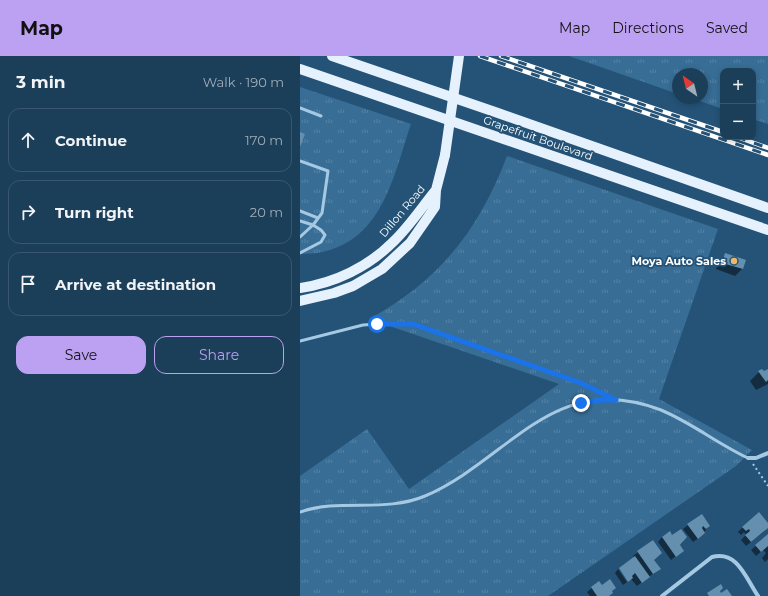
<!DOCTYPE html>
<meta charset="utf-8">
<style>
:root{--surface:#1b3e59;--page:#284962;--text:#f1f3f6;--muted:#a0aeba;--line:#39576f;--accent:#bca0f2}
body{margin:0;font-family:Montserrat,sans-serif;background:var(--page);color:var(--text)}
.controls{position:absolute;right:12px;top:12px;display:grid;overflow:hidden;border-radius:8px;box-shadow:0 2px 6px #0003}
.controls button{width:36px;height:36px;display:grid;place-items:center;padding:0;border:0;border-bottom:1px solid var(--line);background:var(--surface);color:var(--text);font:20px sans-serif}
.compass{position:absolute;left:372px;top:12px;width:36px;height:36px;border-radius:50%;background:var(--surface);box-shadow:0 2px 6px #0003;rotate:325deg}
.stop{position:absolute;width:12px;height:12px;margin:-9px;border:3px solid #1a73e8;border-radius:50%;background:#fff}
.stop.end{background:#1a73e8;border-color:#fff;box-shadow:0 1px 4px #0008}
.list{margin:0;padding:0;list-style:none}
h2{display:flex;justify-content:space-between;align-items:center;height:52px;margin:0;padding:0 16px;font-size:17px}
h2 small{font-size:13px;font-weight:400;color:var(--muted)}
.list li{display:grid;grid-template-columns:26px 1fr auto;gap:12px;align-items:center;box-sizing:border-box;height:64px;margin:0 8px 8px;padding:0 8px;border:1px solid var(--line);border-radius:12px}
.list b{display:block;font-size:15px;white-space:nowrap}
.list em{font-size:13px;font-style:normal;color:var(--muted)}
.actions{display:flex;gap:8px;padding:12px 16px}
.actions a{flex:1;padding:9px 0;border:1px solid var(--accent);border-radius:12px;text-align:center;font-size:14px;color:var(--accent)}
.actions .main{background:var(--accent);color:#111}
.icon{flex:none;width:22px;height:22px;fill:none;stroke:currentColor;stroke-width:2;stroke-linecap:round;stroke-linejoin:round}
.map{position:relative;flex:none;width:468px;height:540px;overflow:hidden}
header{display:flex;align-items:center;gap:24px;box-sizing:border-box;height:56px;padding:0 20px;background:var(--accent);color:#111}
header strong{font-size:19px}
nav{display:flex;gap:22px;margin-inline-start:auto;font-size:14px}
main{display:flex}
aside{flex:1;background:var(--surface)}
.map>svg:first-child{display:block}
.grass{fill:url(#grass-tufts)}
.shadow{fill:#0007}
.building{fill:#658fae}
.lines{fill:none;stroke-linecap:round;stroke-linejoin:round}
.path{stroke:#a6c9e3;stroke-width:2;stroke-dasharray:2 3;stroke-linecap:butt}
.service{stroke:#a6c9e3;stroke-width:3}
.minor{stroke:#a6c9e3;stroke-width:4}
.primary{stroke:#e5f1fc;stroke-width:10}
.rail-casing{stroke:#fff;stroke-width:4.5}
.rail{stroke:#245377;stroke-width:3;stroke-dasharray:9;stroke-linecap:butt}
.primary-bridge{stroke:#e5f1fc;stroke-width:10}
.route{stroke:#1a73e8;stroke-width:5}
.poi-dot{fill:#edb66a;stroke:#245377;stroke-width:1.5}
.labels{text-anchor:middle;stroke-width:3.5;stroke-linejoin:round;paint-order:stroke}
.street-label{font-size:11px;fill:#fff;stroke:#245377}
.poi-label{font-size:11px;font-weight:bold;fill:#fff;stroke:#245377;text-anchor:end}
</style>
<header>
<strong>Map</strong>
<nav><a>Map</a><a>Directions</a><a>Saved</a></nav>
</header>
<main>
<aside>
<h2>3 min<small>Walk · 190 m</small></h2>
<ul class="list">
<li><svg class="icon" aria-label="ahead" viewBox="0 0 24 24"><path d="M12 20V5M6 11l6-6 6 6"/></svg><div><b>Continue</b></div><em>170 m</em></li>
<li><svg class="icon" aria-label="right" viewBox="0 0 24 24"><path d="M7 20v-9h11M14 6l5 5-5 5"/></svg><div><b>Turn right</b></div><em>20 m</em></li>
<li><svg class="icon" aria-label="arrive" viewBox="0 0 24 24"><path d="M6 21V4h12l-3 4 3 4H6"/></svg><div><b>Arrive at destination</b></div></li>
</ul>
<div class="actions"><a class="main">Save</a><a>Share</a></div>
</aside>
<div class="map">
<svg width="468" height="540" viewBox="0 0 468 540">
<defs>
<pattern id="grass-tufts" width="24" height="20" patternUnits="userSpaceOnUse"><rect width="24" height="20" fill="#386d95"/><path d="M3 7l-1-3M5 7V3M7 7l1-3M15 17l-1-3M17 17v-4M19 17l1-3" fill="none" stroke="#5683a5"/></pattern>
</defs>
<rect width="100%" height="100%" fill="#245377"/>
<path class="grass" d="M269 0H468V68L453 63V15H423V53L391 42H402V18H378V38Z
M0 31 111 68C95 114 85 177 30 194 21 197 10 198 0 198Z
M207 100 418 173 359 343 452 394 436 410 248 540H0V420L67 373 109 433 259 328 69 263C139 225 179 174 207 100Z"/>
<path class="shadow" d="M426 199 445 205 442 213 435 220 416 213 419 205Z
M468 314V328L456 334 450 325 459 316 464 317Z
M388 469 409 470 400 481 393 486 383 473Z
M468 469 465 475 446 490 441 484 446 479 444 476 441 479 438 476 443 471Z
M468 479V503L465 506 462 502 466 497 463 494 456 500 451 494Z
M372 480 383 486 379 490 382 495 371 504 358 486 362 481Z
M353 485V504L359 513 337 530 331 523 323 529 315 517 318 513 327 526 334 502 333 500Z
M301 530 312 537 309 540H290L287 536 292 532Z"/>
<path class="building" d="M0 76 5 78 0 91Z
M425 197 446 204 443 213 422 207Z
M462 313 464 315 468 313V324L466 326 458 315Z
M459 456 468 467V472L451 486 445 479 450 475 449 473 446 475 442 471Z
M402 458 410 470 406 473 403 470 402 472 405 477 398 483 387 468Z
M381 473 387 481 380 489 384 495 376 501 362 481 370 475 372 479Z
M468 478V490L461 496 455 489Z
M353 484 362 497 354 504 361 513 353 518 337 495Z
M335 500 350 521 342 527 335 517 332 520 333 522 328 526 319 512Z
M310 523 316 532 312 535 313 537 309 540H297L291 531 299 525 302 529Z
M421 528 423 532 420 535 421 537 427 533 432 540H409L407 537Z"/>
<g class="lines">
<path class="path" d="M453 408 468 430"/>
<path class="service" d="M0 52 21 60
M0 105 28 115 22 157 13 169 0 165
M0 155 18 162
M0 181 13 169 21 174 25 179 21 186 0 197
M0 285 63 269 77 268H113L281 327 314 343
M0 456C41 442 85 457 125 440 209 404 254 312 361 354 392 367 418 388 448 402"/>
<path class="minor" d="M448 402H456L468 397
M362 540 412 501C438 494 446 523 458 540"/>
<path class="primary" d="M32 0 198 57 468 152
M0 13 468 174
M0 232C35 227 68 211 93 186 109 171 122 151 136 134
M0 245 34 237 53 230 82 213 110 187 135 151 136 134 145 99"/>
<g class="rail-casing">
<path id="rail" d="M180 0 468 99
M201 0 423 76
M437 81 468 92"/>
</g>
<use href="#rail" class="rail"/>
<path class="primary-bridge" d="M145 99 159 0"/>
</g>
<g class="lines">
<path class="route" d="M77 268H113L281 327 316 344H301L281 347"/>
</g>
<circle class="poi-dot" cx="434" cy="205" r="4"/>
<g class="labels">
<g class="street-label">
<text transform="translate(238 82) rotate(19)" y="4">Grapefruit Boulevard</text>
<text transform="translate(102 155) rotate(-50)" y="4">Dillon Road</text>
</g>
<g class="poi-label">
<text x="426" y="209">Moya Auto Sales</text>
</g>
</g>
</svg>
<div class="controls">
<button>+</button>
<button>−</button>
</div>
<svg class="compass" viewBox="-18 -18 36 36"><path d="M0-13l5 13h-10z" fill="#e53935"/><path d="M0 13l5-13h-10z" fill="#a0aeba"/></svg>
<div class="stop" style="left:77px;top:268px"></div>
<div class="stop end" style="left:281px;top:347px"></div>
</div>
</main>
